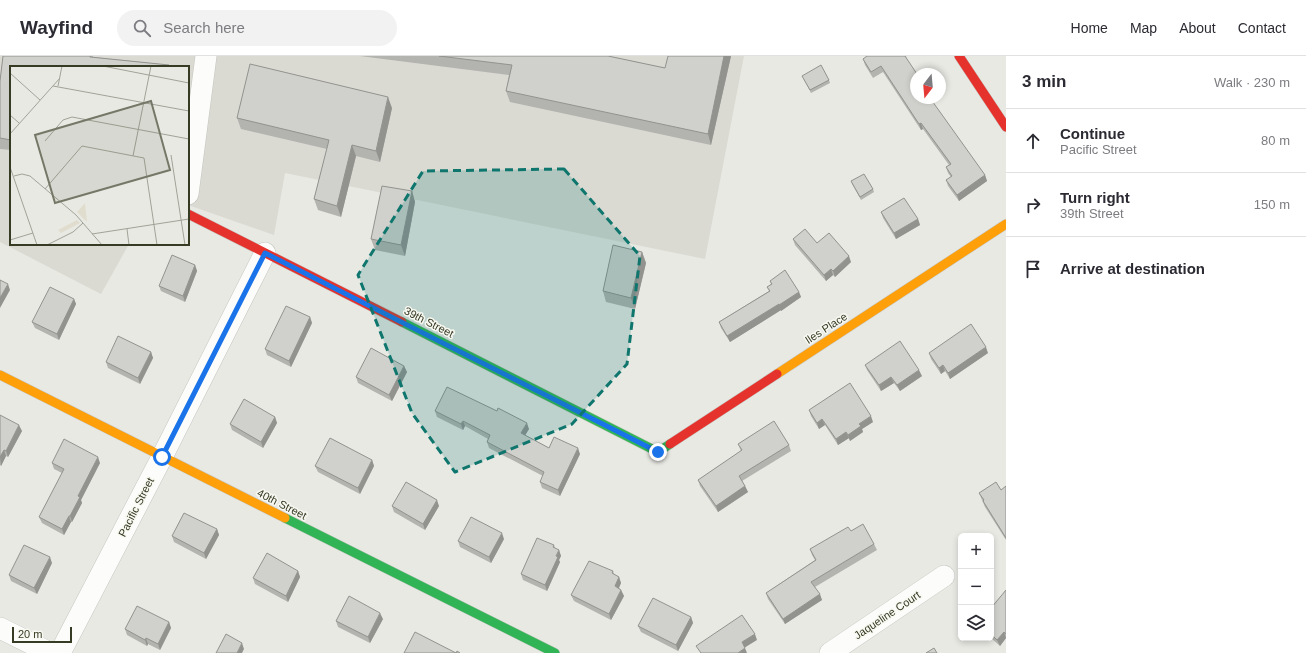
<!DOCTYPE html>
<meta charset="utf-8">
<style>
:root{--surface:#fff;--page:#f2f2f3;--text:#2b2b33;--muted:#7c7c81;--line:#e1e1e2}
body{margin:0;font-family:Arial,sans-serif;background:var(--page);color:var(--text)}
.controls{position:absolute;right:12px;bottom:12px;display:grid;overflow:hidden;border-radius:6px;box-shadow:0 2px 6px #0003}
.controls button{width:36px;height:36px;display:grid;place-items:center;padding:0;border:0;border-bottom:1px solid var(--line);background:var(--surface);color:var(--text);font:20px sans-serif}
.compass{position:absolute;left:910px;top:12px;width:36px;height:36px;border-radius:50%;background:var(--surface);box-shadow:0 2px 6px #0003;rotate:196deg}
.scale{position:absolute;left:12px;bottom:10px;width:60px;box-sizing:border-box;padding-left:4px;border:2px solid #363b23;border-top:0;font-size:11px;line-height:14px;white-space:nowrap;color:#363b23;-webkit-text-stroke:3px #f8f8f2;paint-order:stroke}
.stop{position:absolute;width:12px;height:12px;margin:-9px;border:3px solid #1a73e8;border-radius:50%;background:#fff}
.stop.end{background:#1a73e8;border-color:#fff;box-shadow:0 1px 4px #0008}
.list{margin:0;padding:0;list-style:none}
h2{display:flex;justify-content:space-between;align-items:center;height:52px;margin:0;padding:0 16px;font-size:17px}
h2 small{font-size:13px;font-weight:400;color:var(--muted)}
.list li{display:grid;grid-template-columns:26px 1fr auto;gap:12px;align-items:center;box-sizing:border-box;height:64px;padding:0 16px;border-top:1px solid var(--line)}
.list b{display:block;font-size:15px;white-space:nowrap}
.list p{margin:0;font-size:13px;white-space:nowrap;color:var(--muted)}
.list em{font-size:13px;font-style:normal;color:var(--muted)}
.icon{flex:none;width:22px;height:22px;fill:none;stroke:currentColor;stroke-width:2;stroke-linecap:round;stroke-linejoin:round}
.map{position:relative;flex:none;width:1006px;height:597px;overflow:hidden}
header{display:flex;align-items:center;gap:24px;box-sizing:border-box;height:56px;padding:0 20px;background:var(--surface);border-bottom:1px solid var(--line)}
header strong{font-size:19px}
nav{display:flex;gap:22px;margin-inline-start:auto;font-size:14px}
.search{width:280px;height:36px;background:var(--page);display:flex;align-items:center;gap:10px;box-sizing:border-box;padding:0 14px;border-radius:22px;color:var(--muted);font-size:15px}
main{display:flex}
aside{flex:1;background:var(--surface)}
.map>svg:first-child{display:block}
.built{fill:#dadad2}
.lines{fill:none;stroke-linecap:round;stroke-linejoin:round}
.street-casing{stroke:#c6c6c2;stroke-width:22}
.fast-casing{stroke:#c6c6c0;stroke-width:10}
.slow-casing{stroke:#c6c6c0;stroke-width:10}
.jam-casing{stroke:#c6c6c0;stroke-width:10}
.street{stroke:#fcfcfb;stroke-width:21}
.fast{stroke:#30b455;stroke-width:9}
.slow{stroke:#ff9f0a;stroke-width:9}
.jam{stroke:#e5322d;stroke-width:9}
.wall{fill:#b3b3af}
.shaded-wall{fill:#92928f}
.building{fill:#d0d0cc;stroke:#92928f}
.route{stroke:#1a73e8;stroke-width:5}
.marked{fill:#0f766e;fill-opacity:0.2;stroke:#0f766e;stroke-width:3;stroke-dasharray:8 5;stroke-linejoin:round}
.labels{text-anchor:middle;stroke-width:3;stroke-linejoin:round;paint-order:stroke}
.street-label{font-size:11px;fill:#363b23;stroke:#f8f8f2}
.inset-road{fill:none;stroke:#a1a397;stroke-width:1}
.view{fill:#757867;fill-opacity:0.15;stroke:#757867;stroke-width:2}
.inset-edge{fill:none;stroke:#363b23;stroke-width:2}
</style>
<header>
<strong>Wayfind</strong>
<div class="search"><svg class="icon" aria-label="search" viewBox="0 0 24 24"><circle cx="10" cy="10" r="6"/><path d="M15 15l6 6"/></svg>Search here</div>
<nav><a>Home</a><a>Map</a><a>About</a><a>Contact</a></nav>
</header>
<main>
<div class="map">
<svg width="1006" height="597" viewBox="0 0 1006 597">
<rect width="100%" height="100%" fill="#e9e9e4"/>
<path class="built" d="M0 0H744L705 203 285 117 274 179 188 149V11H11V188H129L101 238 0 186Z"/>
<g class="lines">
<g class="street-casing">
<path id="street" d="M188 138 206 0
M0 572 50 597
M60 597 162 401 265 197
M830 597 944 520"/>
</g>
<g class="fast-casing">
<path id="fast" d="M402 266 658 396 670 388
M285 462 555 597"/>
</g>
<g class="slow-casing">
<path id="slow" d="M777 318 1006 168
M0 319 285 462"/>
</g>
<g class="jam-casing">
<path id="jam" d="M959 0 1006 71
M188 158 402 266
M670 388 777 318"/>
</g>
<use href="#street" class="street"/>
<use href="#fast" class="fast"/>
<use href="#slow" class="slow"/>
<use href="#jam" class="jam"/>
</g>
<path class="wall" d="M3 0H93V1L169 9 170 11H11V94L0 93V25Z
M360 0H608L665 12 668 0H731L711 89 510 46 506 35 509 19Z
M867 0H906L916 42 985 119 987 125 959 145 948 130 946 124 951 121 948 117 946 111 949 109 923 73 921 74 883 16 873 22 865 9 863 3Z
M802 20 829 24 830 27 811 37Z
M392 52 380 106 356 100 341 161 318 154 314 143 327 93 241 73 237 62Z
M851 125 873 133 874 136 861 144 852 128Z
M412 135 415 146 405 200 375 194 371 183Z
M881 156 918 163 920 169 896 183 883 162Z
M793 183 817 187 851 206 835 221 833 219 826 225 795 189Z
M642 196 646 207 635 253 606 246 603 235Z
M195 209 197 215 185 246 161 235 159 230Z
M770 225 799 236 801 241 781 255V254L730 286 721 272 719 266 769 235 767 231 771 228Z
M74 243 76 248 59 284 35 272 32 266Z
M310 261 312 267 291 311 267 299 265 293Z
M151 296 153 302 140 328 108 312 106 306Z
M929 297H988L950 323 945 315 941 318 931 303Z
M865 309 922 320 900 335 894 327 881 335 867 314Z
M404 310 407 316 392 345 358 327 356 321Z
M809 354 873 366 862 373 863 376 850 385 849 382 838 389 825 369 819 373 811 360Z
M435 355 529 373 525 379 549 392 580 398 560 440 542 432 540 426 543 420 489 392 487 386 488 383 465 370 463 374 437 361Z
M0 359 22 375 8 401 6 400 1 410 0 409Z
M275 361 277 367 263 392 232 374 230 368Z
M738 388 789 389 791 395 742 425 745 430 748 436 718 456 700 430 698 424 741 395Z
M372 404 374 410 360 438 318 416 315 410Z
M52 407H100L81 444 82 447 72 466H71L64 479 42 467 39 461 62 417 54 413Z
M1006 430V484L985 451 979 437 1001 434Z
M392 450H439L425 474 394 456Z
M217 473 219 479 206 503 174 486 172 480Z
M851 475 874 488 877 494 815 531 822 544 785 568 768 543 766 537 815 504 812 499 810 493Z
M504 483 491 507 460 491 458 485Z
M554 489 555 492 559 494 561 500 559 504 560 506 547 535 523 524 521 518Z
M52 507 37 538 11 525 9 519Z
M298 515 300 521 288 546 255 528 253 522Z
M613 515 614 518 619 521 621 527 619 532 621 534 624 540 611 564 574 545 571 539Z
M1006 534V582L1000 590 991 582V552Z
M691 561 693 567 678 595 641 576 638 570Z
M383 563 370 587 338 571 336 565Z
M169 566 171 572 160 594 148 588 147 590 127 579 125 573Z"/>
<path class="shaded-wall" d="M724 0H731L711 89 708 78Z
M388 41 392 52 380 106 376 95Z
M921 67 923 73 921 74 919 68Z
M352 89 356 100 341 161 337 150Z
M985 119 987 125 959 145 957 139Z
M412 135 415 146 405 200 401 189Z
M918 163 920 169 896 183 894 177Z
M642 196 646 207 635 253 631 242Z
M849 200 851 206 835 221 833 215Z
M195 209 197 215 185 246 183 240Z
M831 213 833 219 826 225 824 219Z
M8 228 10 234 0 252V242Z
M799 236 801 241 781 255 779 249Z
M74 243 76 248 59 284 57 278Z
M779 248 781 254 730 286 727 280Z
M310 261 312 267 291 311 289 305Z
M986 291 988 297 950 323 948 317Z
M151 296 153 302 140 328 138 322Z
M943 309 945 315 941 318 939 312Z
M404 310 407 316 392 345 389 339Z
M919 314 922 320 900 335 897 329Z
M891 321 894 327 881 335 879 329Z
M871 360 873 366 862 373 863 376 850 385 848 379 859 368Z
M275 361 277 367 263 392 261 386Z
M822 363 825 369 819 373 817 367Z
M463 365 465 370 463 374 461 368Z
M527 367 529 373 523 383 521 377Z
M19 369 22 375 8 401 6 395Z
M846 376 849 382 838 389 836 383Z
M578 392 580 398 560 440 558 434Z
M4 394 6 400 1 410 0 401Z
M98 401 100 407 81 444 82 447 72 466 70 460 78 440Z
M372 404 374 410 360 438 358 432Z
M745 430 748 436 718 456 716 450Z
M437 444 439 450 425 474 423 468Z
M69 460 71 466 64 479 62 473Z
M217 473 219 479 206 503 204 497Z
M502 477 504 483 491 507 489 501Z
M559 494 561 500 559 504 560 506 547 535 545 529Z
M50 501 52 507 37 538 34 532Z
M298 515 300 521 288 546 286 540Z
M619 521 621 527 617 536 615 530Z
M621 534 624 540 611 564 609 558Z
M820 538 822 544 785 568 783 563Z
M380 557 383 563 370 587 368 581Z
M691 561 693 567 678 595 676 589Z
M169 566 171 572 160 594 158 588Z
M1004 576 1006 582 1000 590 997 584Z
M755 578 757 584 744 592 742 586Z
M146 582 148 588 147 590 145 584Z
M242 587 244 593 242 597H237Z
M745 592 747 597H738Z"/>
<path class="building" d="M3 0H90V1L169 9V11H11V84L0 82V25Z
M439 0H608L665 12 668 0H724L708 78 506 35 512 9Z
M867 0H905L917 18H916V42H930L985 119 957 139 946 124 952 120 946 111 951 108 921 67 919 68 881 10 871 16 863 3Z
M250 8 388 41 376 95 352 89 337 150 314 143 329 84 237 62Z
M821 9 829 24 810 34 802 20Z
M864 118 873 133 860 141 851 125Z
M382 130 412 135 401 189 371 183Z
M904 142 918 163 894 177 881 156Z
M805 173 817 187 829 177 849 200 833 215 831 213 824 219 793 183Z
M613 189 642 196 631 242 603 235Z
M172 199 195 209 183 240 159 230Z
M785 214 799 236 779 249V248L727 280 719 266 770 235 767 231 772 228 770 225Z
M0 224 8 228 0 242Z
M50 231 74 243 57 278 32 266Z
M286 250 310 261 289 305 265 293Z
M971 268 986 291 948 317 943 309 939 312 929 297Z
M118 280 151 296 138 322 106 306Z
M900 285 919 314 897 329 891 321 879 329 865 309Z
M371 292 404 310 389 339 356 321Z
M850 327 871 360 859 368 861 370 848 379 846 376 836 383 822 363 817 367 809 354Z
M447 331 497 355 498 352 527 367 521 377 549 392 554 381 578 392 558 434 540 426 544 416 487 386 490 379 463 365 461 368 435 355Z
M244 343 275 361 261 386 230 368Z
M0 359 19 369 6 395 4 394 0 401Z
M774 365 789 389 739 420 745 430 716 450 698 424 742 394 738 388Z
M330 382 372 404 358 432 315 410Z
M64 383 98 401 78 440 80 441 70 460H69L62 473 39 461 64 413 52 407Z
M406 426 437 444 423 468 392 450Z
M996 426 1001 434 1006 430V482L983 445 984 444 979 437Z
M184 457 217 473 204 497 172 480Z
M471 461 502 477 489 501 458 485Z
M863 468 874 488 811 526 820 538 783 563 766 537 816 504 810 493 848 471 851 475Z
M537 482 554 489 553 491 559 494 556 500 558 501 545 529 521 518Z
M24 489 50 501 34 532 9 519Z
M267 497 298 515 286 540 253 522Z
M589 505 613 515 612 517 619 521 615 530 621 534 609 558 571 539Z
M1006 534V578L1004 576 997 584 991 578V552Z
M349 540 380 557 368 581 336 565Z
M653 542 691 561 676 589 638 570Z
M137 550 169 566 158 588 146 582 145 584 125 573Z
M742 559 755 578 742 586 745 592 738 597H701L696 590Z
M415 576 456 597 457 595 460 597H404Z
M226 578 242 587 237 597H216Z
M934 592 937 597H926Z"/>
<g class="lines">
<path class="route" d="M162 401 265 197 658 396"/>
</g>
<path class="marked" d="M564 113 640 200 627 308 572 368 455 416 412 357 358 219 423 115Z"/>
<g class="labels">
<g class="street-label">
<text transform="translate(429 266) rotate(27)" y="4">39th Street</text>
<text transform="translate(826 272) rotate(-33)" y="4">Iles Place</text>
<text transform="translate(282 448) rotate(27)" y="4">40th Street</text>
<text transform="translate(136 451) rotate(-63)" y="4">Pacific Street</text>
<text transform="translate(887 559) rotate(-34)" y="4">Jaqueline Court</text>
</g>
</g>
<g transform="translate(10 10)">
<rect width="179" height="179" fill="#e9e9e4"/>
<path d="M75 137 77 156 67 146ZM67 154 70 157 51 167 48 164Z" fill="#e1ddce"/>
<path class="inset-road" d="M93 0 179 17M0 7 30 34M43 20 179 45M48 20 52 0M0 49 9 57M0 68 50 12M35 75 53 54 62 51 179 73M161 89 175 179M123 90 141 0M0 101 27 179M4 110 12 108 20 110 66 149 92 179M35 123 72 80 134 92 147 179M117 163 119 179M82 168 179 153M0 174 23 167M37 179 63 166 73 157"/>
<path class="view" d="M141 35 160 104 45 137 25 69Z"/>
<rect width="179" height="179" class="inset-edge"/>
</g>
</svg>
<div class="controls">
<button>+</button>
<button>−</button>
<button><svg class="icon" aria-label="layers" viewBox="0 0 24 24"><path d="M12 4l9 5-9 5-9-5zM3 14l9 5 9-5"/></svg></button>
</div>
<svg class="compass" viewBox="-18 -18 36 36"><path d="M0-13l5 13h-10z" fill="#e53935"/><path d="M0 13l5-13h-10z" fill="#7c7c81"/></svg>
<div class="scale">20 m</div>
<div class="stop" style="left:162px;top:401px"></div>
<div class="stop end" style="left:658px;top:396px"></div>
</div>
<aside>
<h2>3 min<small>Walk · 230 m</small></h2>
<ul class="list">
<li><svg class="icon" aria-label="ahead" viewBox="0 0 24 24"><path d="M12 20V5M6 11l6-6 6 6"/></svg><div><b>Continue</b><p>Pacific Street</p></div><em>80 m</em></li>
<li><svg class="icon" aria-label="right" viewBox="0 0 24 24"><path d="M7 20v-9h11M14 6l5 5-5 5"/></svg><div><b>Turn right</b><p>39th Street</p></div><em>150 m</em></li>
<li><svg class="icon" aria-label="arrive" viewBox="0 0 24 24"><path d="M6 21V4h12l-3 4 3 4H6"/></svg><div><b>Arrive at destination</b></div></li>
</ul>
</aside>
</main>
